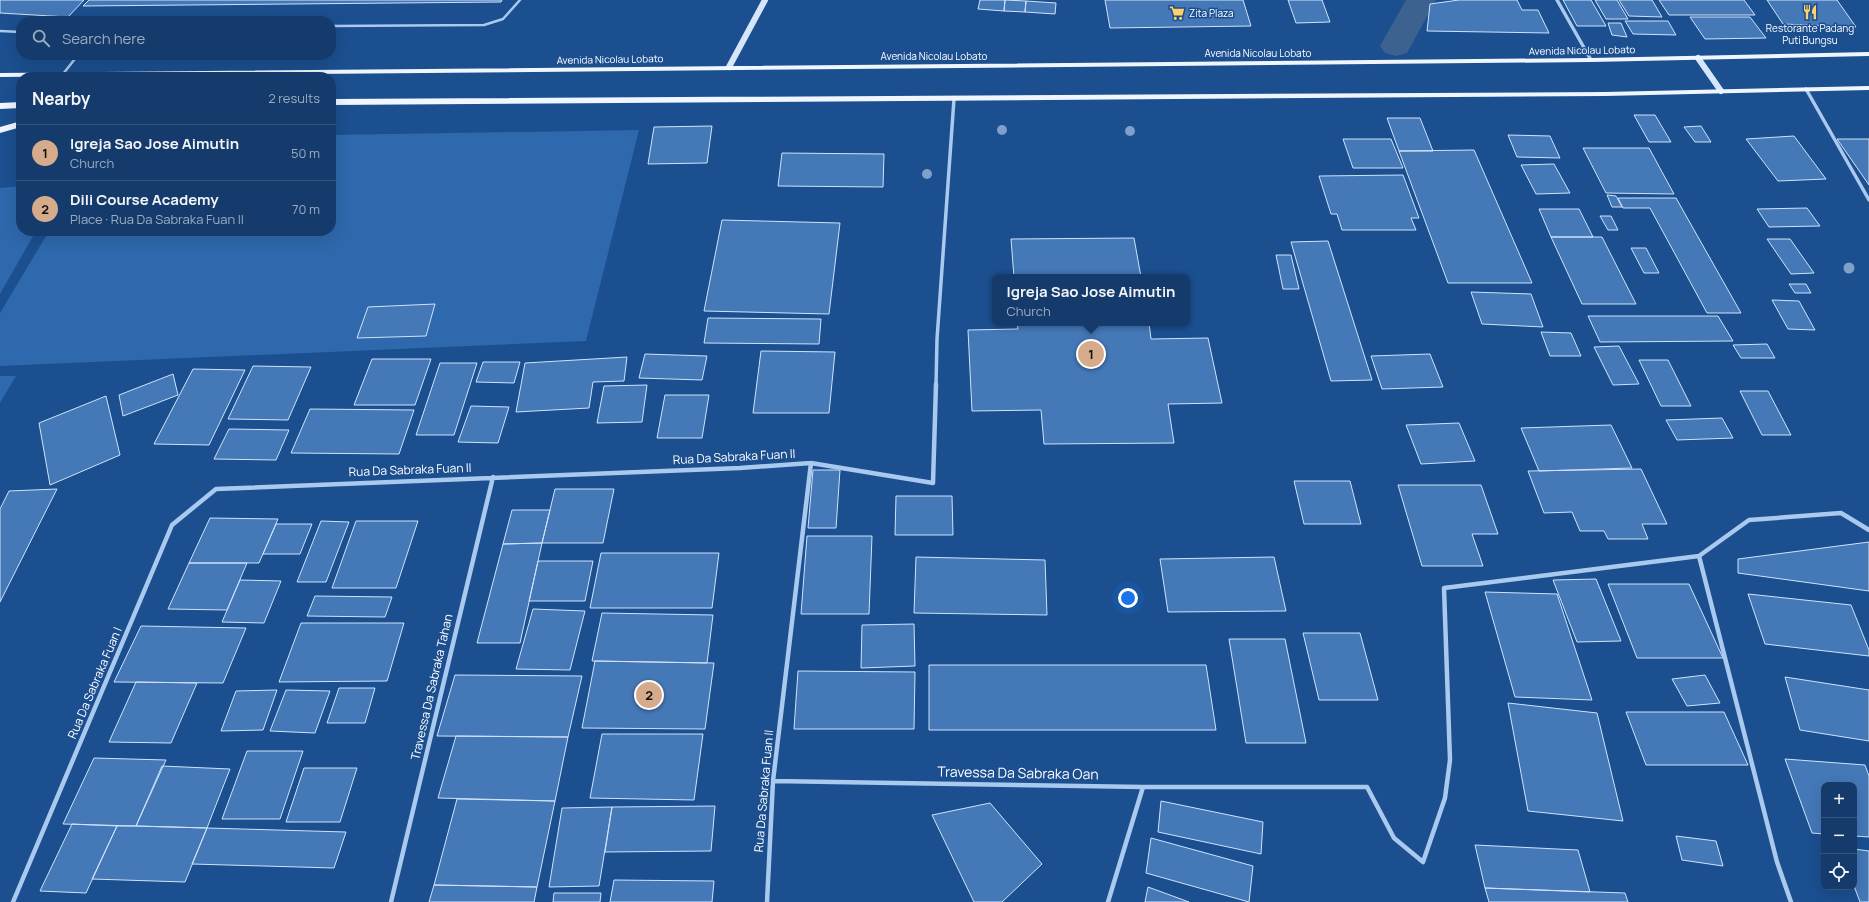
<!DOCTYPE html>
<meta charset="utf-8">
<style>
:root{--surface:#143b6b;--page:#1d4271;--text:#f1f3f6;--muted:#9dadc1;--line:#33557e;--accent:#d6ab8b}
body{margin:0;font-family:Manrope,sans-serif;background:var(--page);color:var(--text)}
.controls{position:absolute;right:12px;bottom:12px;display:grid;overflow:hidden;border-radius:8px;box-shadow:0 4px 16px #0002}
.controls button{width:36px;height:36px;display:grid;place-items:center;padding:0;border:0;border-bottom:1px solid var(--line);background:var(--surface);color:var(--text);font:20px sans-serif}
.you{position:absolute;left:1128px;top:598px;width:14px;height:14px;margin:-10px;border:3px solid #fff;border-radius:50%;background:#1a73e8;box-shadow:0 0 0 6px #1a73e833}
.badge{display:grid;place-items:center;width:26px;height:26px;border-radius:50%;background:var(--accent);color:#111;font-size:13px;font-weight:700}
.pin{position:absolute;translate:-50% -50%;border:2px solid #fff;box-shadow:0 1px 4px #0006}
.popup{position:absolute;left:992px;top:274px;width:198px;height:52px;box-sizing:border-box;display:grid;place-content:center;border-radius:8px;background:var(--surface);filter:drop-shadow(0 1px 3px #0005);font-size:13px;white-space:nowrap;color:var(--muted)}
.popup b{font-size:15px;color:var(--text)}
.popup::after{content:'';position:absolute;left:50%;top:100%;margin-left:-8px;border:8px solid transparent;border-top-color:var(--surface)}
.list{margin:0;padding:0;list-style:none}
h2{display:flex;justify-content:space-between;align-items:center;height:52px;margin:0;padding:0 16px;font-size:17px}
h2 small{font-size:13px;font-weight:400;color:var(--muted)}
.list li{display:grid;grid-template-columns:26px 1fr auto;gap:12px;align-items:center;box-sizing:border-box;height:56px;padding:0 16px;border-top:1px solid var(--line)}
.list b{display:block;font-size:15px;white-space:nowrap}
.list p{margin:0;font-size:13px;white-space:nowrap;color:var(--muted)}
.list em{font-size:13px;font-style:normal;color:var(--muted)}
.icon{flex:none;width:22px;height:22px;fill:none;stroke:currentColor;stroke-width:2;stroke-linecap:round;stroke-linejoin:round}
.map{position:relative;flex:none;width:1869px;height:902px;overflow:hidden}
.search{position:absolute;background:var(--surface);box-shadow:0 4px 16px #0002;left:16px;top:16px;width:320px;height:44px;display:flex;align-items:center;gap:10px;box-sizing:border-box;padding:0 14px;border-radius:16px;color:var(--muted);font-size:15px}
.panel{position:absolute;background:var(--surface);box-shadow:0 4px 16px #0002;left:16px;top:72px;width:320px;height:164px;border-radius:16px}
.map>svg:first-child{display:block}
.green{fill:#2e69ad}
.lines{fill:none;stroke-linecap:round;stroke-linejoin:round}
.canal{fill:#3c6290;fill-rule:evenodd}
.building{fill:#4478b7;stroke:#cfe3fa}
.lane{stroke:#a9c9ee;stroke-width:2.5}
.street-far1{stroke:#a9c9ee;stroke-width:3.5}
.street{stroke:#a9c9ee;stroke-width:4.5}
.secondary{stroke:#d6e6fa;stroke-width:6}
.primary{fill:#f0f6ff;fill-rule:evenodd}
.tree{fill:#7ea0ca}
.labels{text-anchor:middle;stroke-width:3;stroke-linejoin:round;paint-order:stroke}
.far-poi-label{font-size:10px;fill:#fff;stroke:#1b4f8f;text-anchor:start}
.far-street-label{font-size:10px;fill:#fff;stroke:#1b4f8f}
.street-label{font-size:12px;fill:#fff;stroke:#1b4f8f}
.near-street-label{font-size:14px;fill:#fff;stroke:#1b4f8f}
</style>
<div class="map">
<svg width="1869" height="902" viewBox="0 0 1869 902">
<rect width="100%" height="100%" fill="#1b4f8f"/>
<path class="green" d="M639 130 586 341 0 366V313L49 231H331V135Z
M21 186V231H36L0 294V188Z
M0 376H16L0 403Z"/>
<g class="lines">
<path class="canal" d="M1406 0H1436L1407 53 1396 56 1385 53 1380 46Z"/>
</g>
<path class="building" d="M0 0H84L68 17 0 13Z
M89 0H502L501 2 83 6Z
M980 0H1005L1004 11 978 9Z
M1005 0 1026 1 1025 12 1004 11Z
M1105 0H1243L1251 26 1110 28Z
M1288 0H1322L1330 22 1296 23Z
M1459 0H1517L1522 10H1538L1549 33 1427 31 1430 4Z
M1563 0H1591L1606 26H1577Z
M1595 0H1617L1628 19H1606Z
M1619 0H1652L1662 17 1629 16Z
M1659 0H1744L1755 15H1669Z
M1767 0H1837L1856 27 1783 24Z
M1026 1 1056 3 1055 14 1025 12Z
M1690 17H1750L1766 38 1705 39Z
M1625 21H1668L1676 35 1633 34Z
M1608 23H1621L1627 37 1612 35Z
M1634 115H1655L1671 142H1649Z
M1387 118H1420L1433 151H1399Z
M712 126 707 163 648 164 654 127Z
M1701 126 1711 142H1695L1684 127Z
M1508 135 1550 136 1560 158 1517 157Z
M1794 136 1826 179 1778 181 1746 139Z
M1343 139H1391L1403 168H1353Z
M1837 139H1869V185Z
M1583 148H1649L1674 194 1606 193Z
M1474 150 1532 283H1448L1399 151Z
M782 153 884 154 883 187 778 186Z
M1554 164 1570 193 1536 194 1521 165Z
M1403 175 1419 218H1411L1416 230H1342L1337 214H1331L1319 176Z
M1607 195 1616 196 1622 207H1612Z
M1618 198H1676L1741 313H1707L1650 208H1623Z
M1807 208 1820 226 1769 227 1757 209Z
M1539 209H1579L1593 237H1551Z
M1600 216H1611L1618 230H1608Z
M722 220 840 223 829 314 704 311Z
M1551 237H1602L1636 304H1582Z
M1134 238 1141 277H1014L1011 239Z
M1767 239H1790L1814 273 1791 274Z
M1328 241 1372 380 1331 381 1291 242Z
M1631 248H1646L1659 273H1644Z
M1276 255H1291L1299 289H1283Z
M1789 284H1806L1811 293H1795Z
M1471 292 1531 294 1543 327 1482 324Z
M1772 300 1799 301 1815 330 1788 329Z
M435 304 426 336 357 338 368 307Z
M1588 316H1718L1733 341 1600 342Z
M708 318 821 319 819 344 704 343Z
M1017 323H1149L1151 339 1208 338 1222 403 1168 404 1174 443 1044 444 1041 410 972 411 968 330 1018 329Z
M1541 332 1571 333 1581 356H1550Z
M1767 344 1775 358H1741L1733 345Z
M1619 346 1639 384 1613 385 1594 347Z
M761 351 835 352 829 413H753Z
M645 354 707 356 702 380 639 378Z
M1430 354 1443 387 1382 389 1371 356Z
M627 357 624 381 593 382 589 408 516 412 525 363Z
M372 359H431L415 405H354Z
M1639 360H1668L1691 406H1661Z
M483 362H520L514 383 476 382Z
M440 363H477L454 435H416Z
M253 366 311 367 288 420 228 419Z
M193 369 245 370 209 445 154 444Z
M173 374 178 395 123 416 119 395Z
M647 385 642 422 597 423 604 386Z
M1740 391H1768L1791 435H1762Z
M665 395H709L702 438H657Z
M106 396 120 455 50 485 39 423Z
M471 406 509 407 498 443 458 442Z
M310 409 414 410 399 454 291 453Z
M1722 418 1733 438 1677 440 1666 420Z
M1459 423 1475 461 1421 464 1406 425Z
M1611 425 1632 468 1539 471 1521 428Z
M229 429 289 430 276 460 214 459Z
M1641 469 1667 524H1642L1648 539H1608L1604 531H1580L1572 512 1544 513 1528 471Z
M813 470H840L836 528H808Z
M1294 481H1350L1361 524H1304Z
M1398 485H1481L1498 534H1472L1483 566H1422Z
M57 489 0 602V509L9 491Z
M555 489H614L603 543H542Z
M896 496H952L953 535H895Z
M512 510H550L542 543 503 544Z
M210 518 278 519 259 563H189Z
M321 521 349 522 326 582H297Z
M356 521H418L396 588H332Z
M276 524H312L300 554H263Z
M807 536H872L869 614H801Z
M1869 542V591L1738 573V559Z
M542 543 520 643H477L503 544Z
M601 553H719L712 608H590Z
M916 557 1045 560 1047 615 914 613Z
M1274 557 1286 611 1168 612 1160 559Z
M538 561H593L585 601H529Z
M189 563H247L227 610 168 609Z
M1596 579 1621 641 1577 642 1553 580Z
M240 580 281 581 264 623 222 622Z
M1608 584H1689L1723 658H1637Z
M1485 592 1557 594 1592 700 1515 697Z
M1748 594 1851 605 1869 650V656L1765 644Z
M315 596 392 597 385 617 307 616Z
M533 609 585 611 570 670 516 669Z
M602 613 713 615 707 663 592 661Z
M301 623H404L387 681 279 682Z
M914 624 915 666 861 668 862 625Z
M141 626 246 628 223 683 114 682Z
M1303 633H1360L1378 700H1319Z
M1229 639H1285L1306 743H1246Z
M595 661 714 663 705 729 582 728Z
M929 665H1206L1216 730H929Z
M798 671 915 672 914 729H794Z
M455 675 582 676 568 737 437 736Z
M1705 675 1720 703 1687 706 1672 679Z
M1785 677 1869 690V741L1800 730Z
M136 682 197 683 171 743 109 742Z
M339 688H375L365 723H327Z
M277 690 263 730 221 731 236 691Z
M286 690 330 691 315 733 270 731Z
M1508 703 1597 713 1623 821 1528 811Z
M1626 712H1724L1748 765H1646Z
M602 734H703L694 800 590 798Z
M456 736 568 737 555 801 438 798Z
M247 751H303L280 819H222Z
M94 758 166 760 136 826 63 824Z
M1785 759 1865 765 1869 776V837L1854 836V785H1824V834L1812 833Z
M162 766 230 769 207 828 136 826Z
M304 768H357L340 822H286Z
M457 799 555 801 537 887 434 885Z
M1161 801 1263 822 1261 854 1158 832Z
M990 803 1042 864 1002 902H974L932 815Z
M715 806 711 851 605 852 612 807Z
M612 807 599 886 549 887 562 808Z
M72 824 117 826 86 893 40 891Z
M117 826H136L207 828 185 882 92 879Z
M207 828 346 832 334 868 192 864Z
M1676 836 1716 841 1723 866 1682 860Z
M1151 838 1253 866 1249 902 1146 873Z
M1475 845 1578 850 1590 892 1485 888Z
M1854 849 1869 851V902H1860L1854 886Z
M614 880 714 881 712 902H610Z
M434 885 537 887 534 902H429Z
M1148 887 1189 902H1145Z
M1485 888 1625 893 1628 902H1489Z
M554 893H601L600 902H553Z"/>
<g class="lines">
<path class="lane" d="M331 26 484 25 503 19 520 0
M0 31 21 32
M63 74 78 55"/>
<path class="street-far1" d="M1557 0 1591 60
M1806 89 1869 200
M936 385 937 339 954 99"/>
<path class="street" d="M811 463 933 483 936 384
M1699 556 1777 862 1791 902
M773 781 1143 787 1108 902
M1143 787H1367L1394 838 1423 862 1445 798 1450 760 1444 588 1699 556 1749 520 1841 513 1869 530
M13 902 172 525 216 489 740 468 811 463 773 781 767 902
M391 902 493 477"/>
<path class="secondary" d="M1698 58 1721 91
M729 67 765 0"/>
<path class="primary" d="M1869 52V56L1591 62 0 77V73L1591 58Z
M1869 86V90L1605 96 331 105V99L1605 92Z
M21 102V108L0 109V103Z
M21 121V127L0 133V127Z"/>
</g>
<g class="tree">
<circle cx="1002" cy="130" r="5"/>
<circle cx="1130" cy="131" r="5"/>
<circle cx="927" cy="174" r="5"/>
<circle cx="1849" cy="268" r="5.5"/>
</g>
<defs>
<g id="restaurant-bare" transform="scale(1.2)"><path d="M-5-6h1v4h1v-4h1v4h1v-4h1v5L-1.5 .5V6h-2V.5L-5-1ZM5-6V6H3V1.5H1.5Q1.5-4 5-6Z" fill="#ffd166" stroke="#1b4f8f" stroke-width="2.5" paint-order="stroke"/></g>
<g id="supermarket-bare" transform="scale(1.2)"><path d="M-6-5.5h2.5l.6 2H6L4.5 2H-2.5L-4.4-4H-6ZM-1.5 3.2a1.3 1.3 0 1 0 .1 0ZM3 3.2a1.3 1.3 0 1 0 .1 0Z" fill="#ffd166" stroke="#1b4f8f" stroke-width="2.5" paint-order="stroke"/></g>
</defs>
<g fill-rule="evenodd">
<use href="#restaurant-bare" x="1810" y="12"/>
<use href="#supermarket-bare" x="1177" y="13"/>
</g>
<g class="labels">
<g class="far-poi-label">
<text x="1189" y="17">Zita Plaza</text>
<text x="1810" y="32" text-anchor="middle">Restorante Padang<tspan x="1810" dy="12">Puti Bungsu</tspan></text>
</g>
<g class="far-street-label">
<text transform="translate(1582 50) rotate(-1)" y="4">Avenida Nicolau Lobato</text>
<text x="1258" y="57">Avenida Nicolau Lobato</text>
<text x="934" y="60">Avenida Nicolau Lobato</text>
<text transform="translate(610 59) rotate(-1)" y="4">Avenida Nicolau Lobato</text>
</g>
<g class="street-label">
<text transform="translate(734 457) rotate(-3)" y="4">Rua Da Sabraka Fuan II</text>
<text transform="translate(410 470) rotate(-2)" y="4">Rua Da Sabraka Fuan II</text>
<text transform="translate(95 683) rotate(-67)" y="4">Rua Da Sabraka Fuan I</text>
<text transform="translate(432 687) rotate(-77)" y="4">Travessa Da Sabraka Tahan</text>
<text transform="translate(764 791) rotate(-85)" y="4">Rua Da Sabraka Fuan II</text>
</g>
<g class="near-street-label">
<text transform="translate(1018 773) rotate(1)" y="5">Travessa Da Sabraka Oan</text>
</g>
</g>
</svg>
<div class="controls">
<button>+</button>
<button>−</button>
<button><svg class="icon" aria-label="locate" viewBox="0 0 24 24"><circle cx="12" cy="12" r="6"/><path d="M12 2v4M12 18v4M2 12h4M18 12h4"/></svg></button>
</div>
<div class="you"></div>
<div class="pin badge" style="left:1091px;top:354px">1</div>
<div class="popup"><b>Igreja Sao Jose Aimutin</b>Church</div>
<div class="pin badge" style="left:649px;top:695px">2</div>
<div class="search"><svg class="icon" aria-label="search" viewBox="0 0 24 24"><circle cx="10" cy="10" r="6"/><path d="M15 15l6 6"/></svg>Search here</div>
<section class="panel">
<h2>Nearby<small>2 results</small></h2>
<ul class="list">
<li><span class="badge">1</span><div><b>Igreja Sao Jose Aimutin</b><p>Church</p></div><em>50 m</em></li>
<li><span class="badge">2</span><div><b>Dili Course Academy</b><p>Place · Rua Da Sabraka Fuan II</p></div><em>70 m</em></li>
</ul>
</section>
</div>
